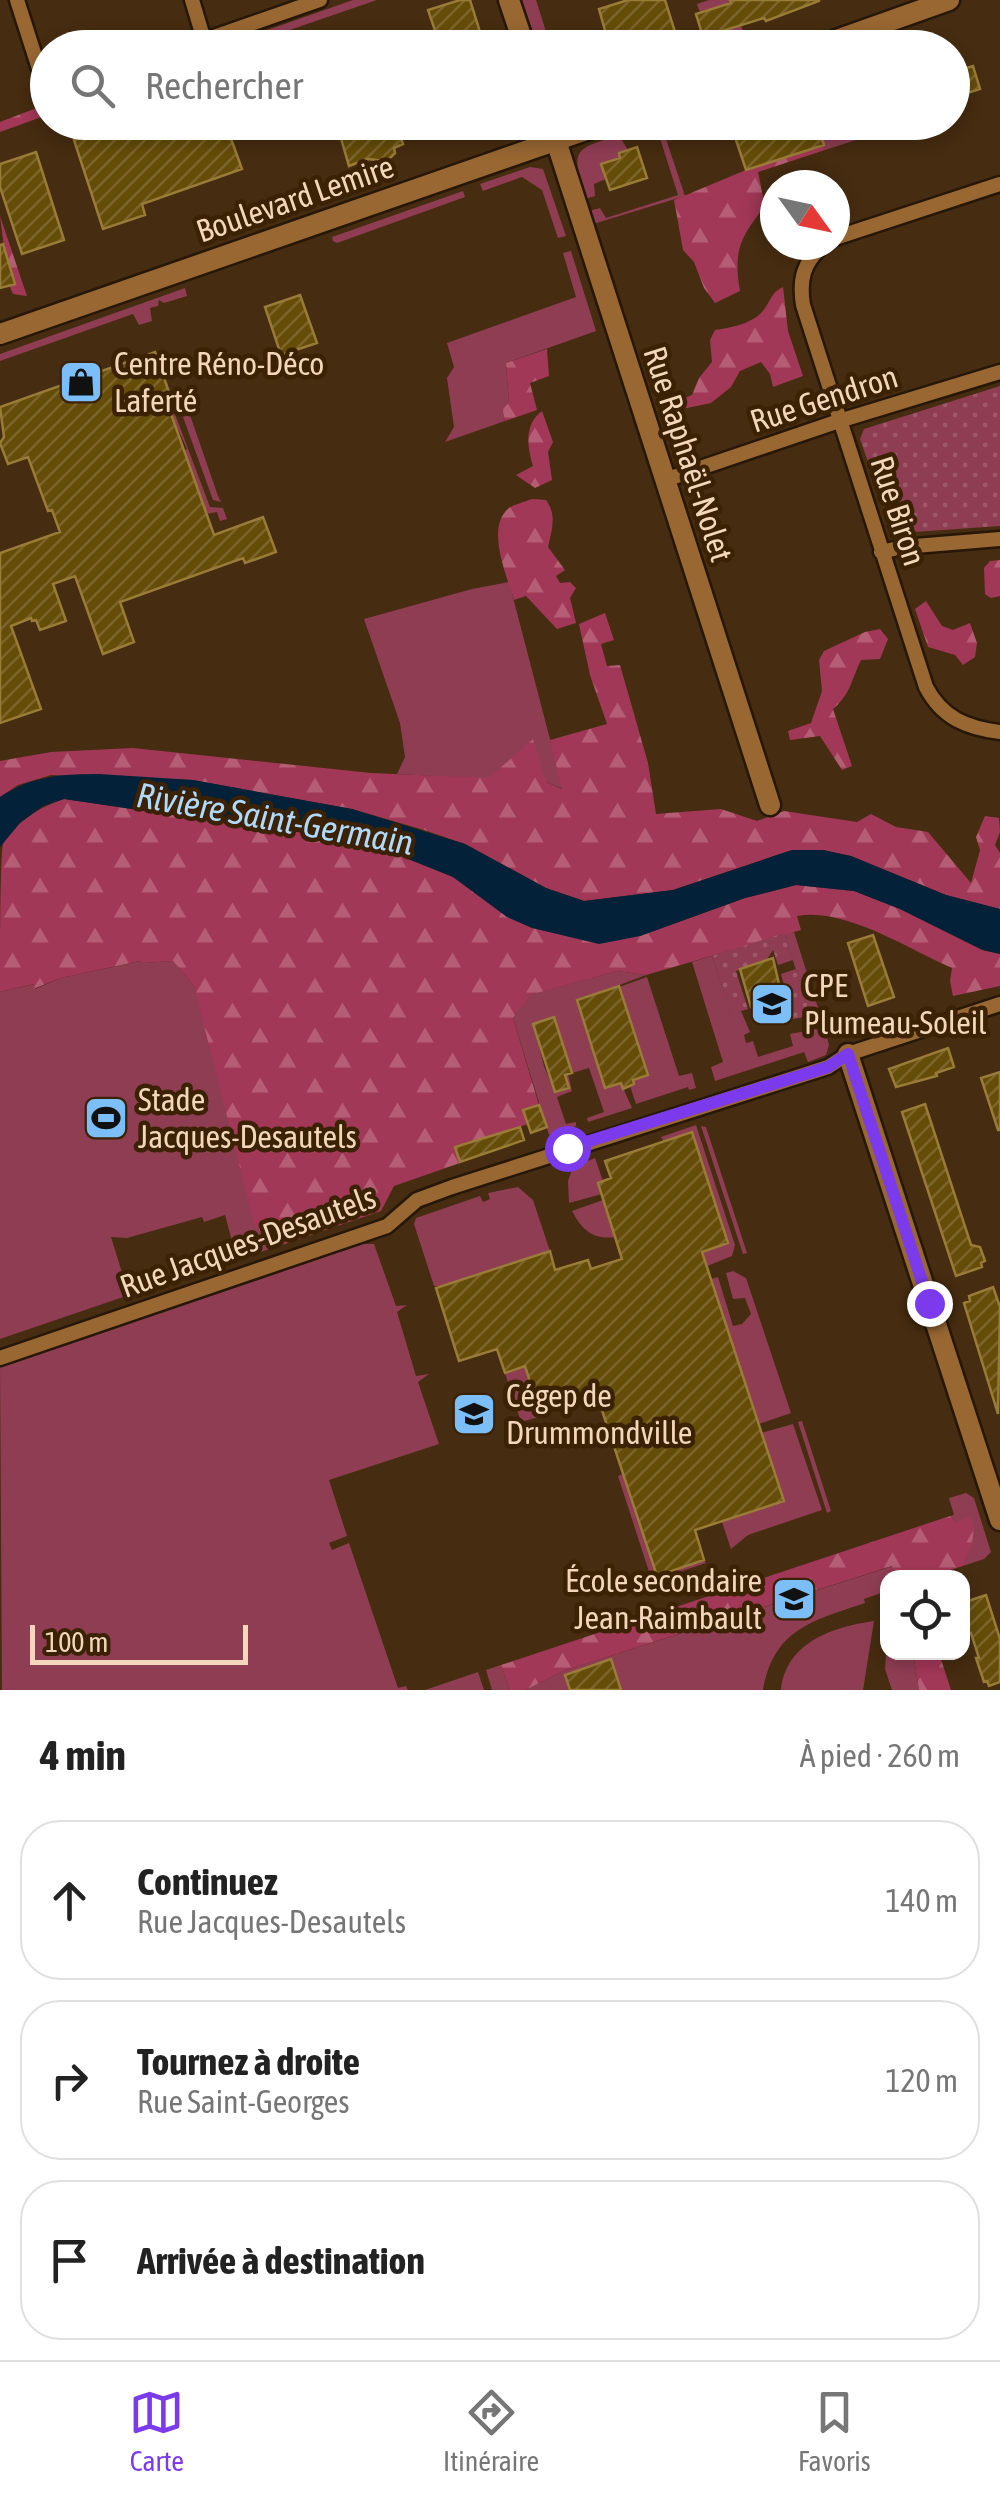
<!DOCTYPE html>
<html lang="fr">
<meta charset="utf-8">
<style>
:root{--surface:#fff;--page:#f6f6f6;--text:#222;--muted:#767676;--line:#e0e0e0;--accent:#7c3aed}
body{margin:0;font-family:"Asap Condensed",sans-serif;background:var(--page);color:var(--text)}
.controls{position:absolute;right:30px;bottom:30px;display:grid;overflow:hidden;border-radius:20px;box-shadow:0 5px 15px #0003}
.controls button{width:90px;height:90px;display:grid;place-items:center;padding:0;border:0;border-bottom:2px solid var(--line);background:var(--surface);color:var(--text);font:50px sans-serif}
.compass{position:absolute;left:760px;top:170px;width:90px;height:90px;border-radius:50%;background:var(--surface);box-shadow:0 5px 15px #0003;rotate:123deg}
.scale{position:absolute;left:30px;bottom:25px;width:218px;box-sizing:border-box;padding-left:10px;border:5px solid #f2d7bc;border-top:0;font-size:28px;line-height:35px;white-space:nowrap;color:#f2d7bc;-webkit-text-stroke:8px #3b2205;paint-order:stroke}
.stop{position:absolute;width:30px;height:30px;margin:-22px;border:8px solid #7c3aed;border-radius:50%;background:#fff}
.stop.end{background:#7c3aed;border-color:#fff;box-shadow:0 2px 10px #0008}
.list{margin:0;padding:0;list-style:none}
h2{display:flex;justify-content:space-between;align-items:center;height:130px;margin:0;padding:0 40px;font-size:42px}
h2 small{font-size:32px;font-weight:400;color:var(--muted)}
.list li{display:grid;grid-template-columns:65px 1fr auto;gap:30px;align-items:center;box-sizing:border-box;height:160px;margin:0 20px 20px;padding:0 20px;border:2px solid var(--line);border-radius:40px}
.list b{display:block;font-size:38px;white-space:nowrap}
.list p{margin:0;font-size:32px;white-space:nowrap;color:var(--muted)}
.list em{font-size:32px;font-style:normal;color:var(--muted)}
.icon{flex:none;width:55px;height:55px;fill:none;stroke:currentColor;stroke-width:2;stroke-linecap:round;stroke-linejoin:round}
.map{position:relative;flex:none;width:1000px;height:1690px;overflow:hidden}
.search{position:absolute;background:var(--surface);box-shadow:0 5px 15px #0003;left:30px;right:30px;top:30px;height:110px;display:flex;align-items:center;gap:25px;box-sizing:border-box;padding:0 35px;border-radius:55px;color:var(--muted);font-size:38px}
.sheet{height:670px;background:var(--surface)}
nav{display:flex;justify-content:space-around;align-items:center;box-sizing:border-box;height:140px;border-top:2px solid var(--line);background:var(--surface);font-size:28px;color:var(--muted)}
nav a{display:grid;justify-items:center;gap:5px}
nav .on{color:var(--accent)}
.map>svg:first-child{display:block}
.grass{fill:#8f3d53}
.forest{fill:url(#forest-firs)}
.park{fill:url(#park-dots)}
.water{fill:#032139}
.building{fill:url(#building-hatch);stroke:#997c38;stroke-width:2.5}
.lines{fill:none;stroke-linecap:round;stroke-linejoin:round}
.street-casing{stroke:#261706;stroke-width:19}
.secondary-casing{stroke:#261706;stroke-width:25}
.street{stroke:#986732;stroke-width:14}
.secondary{stroke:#986732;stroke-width:20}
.route{stroke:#7c3aed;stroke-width:12}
.labels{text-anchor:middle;stroke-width:9;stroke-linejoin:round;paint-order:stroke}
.street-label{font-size:32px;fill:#f2d7bc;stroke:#3b2205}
.poi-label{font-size:32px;fill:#f2d7bc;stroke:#3b2205;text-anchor:start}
.water-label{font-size:35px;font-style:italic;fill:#afd9ff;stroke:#3b2205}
</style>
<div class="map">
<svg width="1000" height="1690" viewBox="0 0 1000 1690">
<defs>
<pattern id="forest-firs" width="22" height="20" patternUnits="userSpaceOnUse" patternTransform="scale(2.5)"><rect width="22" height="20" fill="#a23857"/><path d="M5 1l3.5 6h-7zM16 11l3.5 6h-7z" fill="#b45d75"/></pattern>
<pattern id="park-dots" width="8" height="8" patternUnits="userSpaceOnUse" patternTransform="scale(2.5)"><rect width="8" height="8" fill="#8f3d53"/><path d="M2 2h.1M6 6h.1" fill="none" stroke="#9f586a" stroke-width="1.8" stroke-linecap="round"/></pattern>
<pattern id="building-hatch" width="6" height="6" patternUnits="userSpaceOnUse" patternTransform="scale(2.5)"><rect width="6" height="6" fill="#654c08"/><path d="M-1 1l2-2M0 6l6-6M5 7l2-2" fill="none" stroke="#7c652a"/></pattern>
</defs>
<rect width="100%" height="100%" fill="#462c10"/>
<path class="grass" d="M353 0H377L240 47H219Z
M522 0H536L551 47H538Z
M709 0H730L749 45 710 47 708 41 720 36C716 23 700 18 697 4Z
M655 123H671L662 127 685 196 593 224 589 211 600 208 606 218 678 195 658 132H647L645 126Z
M841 123H844L849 138 897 123H909L825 150 821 137 843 130Z
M632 131 634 135 621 139 628 150 619 153 620 158 602 164 606 179 594 184 595 196 585 199C567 140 580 150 632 131Z
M530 167 543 169 566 236 558 238 542 190 522 177 483 191 480 184Z
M463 191 465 197 337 243 333 241 332 237Z
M571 251 596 331 506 363 509 403 502 408 505 421 445 442 454 427 447 378 454 367 447 343 576 297 563 253Z
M185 288 187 296 164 303 159 300 158 306 150 308 152 321 139 325 133 314 0 361V354Z
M170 401 210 507 223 508 227 519 220 521 217 512 206 514 184 451 187 449 170 412 173 410Z
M190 415 218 496 221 502 213 500 183 417Z
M509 582 563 789 546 782 397 774 405 757 400 723 364 619 472 589Z
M794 932 819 1011 815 1017 811 1016 784 933Z
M712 956 731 1013 741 1011 750 1032 744 1035 746 1043 753 1041 758 1057 793 1046 790 1034 816 1029 826 1034 829 1045 826 1055 808 1062 804 1052 715 1081 711 1067 723 1062 692 962Z
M141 961 143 963 173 961 194 986 276 1236 282 1245 237 1260 225 1215 204 1222 202 1217 127 1238 111 1237 129 1295 0 1339V992L35 984V989L61 978Z
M617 971 646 975 577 1001 605 1088 621 1083 632 1108 588 1122 587 1118 604 1112 589 1068 572 1073 554 1017 534 1024 544 1066 555 1092 569 1088 565 1075 568 1074 572 1091 557 1097 566 1124 576 1122V1126L549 1135 513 1018 529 995Z
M647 977 679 1076 692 1073 696 1088 689 1090 688 1087 636 1104 630 1086 634 1085 633 1080 648 1074 619 987Z
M696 1125 735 1245 732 1256 707 1266 702 1252 728 1243 661 1137Z
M701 1126 706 1127 747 1253 743 1254Z
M595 1158 603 1181 598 1183 602 1194 569 1203 568 1181 573 1167Z
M518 1187 533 1200 550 1251 442 1286H434L414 1224 416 1218 480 1196 483 1202 490 1199 488 1193Z
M603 1200 615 1237C593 1240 582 1230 572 1211Z
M363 1244H374L396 1306 407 1305 397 1312 416 1376 429 1374 418 1382 439 1444 329 1480 347 1536 329 1543 332 1550 349 1543 398 1688 406 1686 408 1690H2L0 1366Z
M733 1271 746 1278 791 1413 759 1424 711 1279 718 1277 733 1326 742 1324 751 1314 745 1298 733 1299 726 1273Z
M525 1366 542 1416 521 1422 505 1373Z
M802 1421 831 1511 827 1513 798 1422Z
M793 1424 822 1510 748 1535 731 1549 722 1522 784 1501 761 1433Z
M623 1474 656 1575 704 1560 706 1563 652 1581 618 1476Z
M966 1493 974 1498 991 1552 984 1559 963 1566 969 1551 957 1523 950 1516 954 1515 949 1498Z
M893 1566 898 1577 888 1578 887 1591 864 1599 865 1603C812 1621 774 1629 763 1690H621L610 1659 565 1675 570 1690H526L563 1671Z
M874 1621 863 1690H781C786 1642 833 1627 874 1621Z
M887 1639 888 1652 913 1653 919 1690H892L885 1669Z
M501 1665 510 1690H492L486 1670Z
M478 1672 484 1690H425Z"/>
<path class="forest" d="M47 104V115L0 132V122Z
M824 145 825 150 758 172 765 206C740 238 733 250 740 291L715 303 704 288 694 262 683 250 674 200 746 170Z
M0 216 27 296 13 294 9 285Z
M783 287 788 331 803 376 773 387 770 374 761 362 740 371 731 387 711 403 682 409 678 401 692 395 699 378 712 362 710 340 715 330C730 328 751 324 762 312 771 302 770 293 783 287Z
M547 349 549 376 530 383 537 410 505 421 502 408 509 403 506 363Z
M542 411 553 442 548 452 552 480 535 488 516 475 533 466C527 447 524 424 542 411Z
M532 499 546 500C557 515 552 529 548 547L565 570 556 576 560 583 570 582 576 588 570 598 576 623 557 629 526 596 514 600C507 576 485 527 509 508 515 504 525 502 532 499Z
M1000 560V596L991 598 985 594 984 568 990 561Z
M926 601 942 626 953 630 970 623 977 643 975 657 963 665 955 655 928 647 915 609Z
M605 613 614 640 601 644 607 666 620 665 648 763 656 814 721 809 757 821 784 811 857 822 871 814 896 827 928 832 971 883 980 850 976 837 985 816 999 818 1000 832 995 845 1000 853V909L946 895 851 856 823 850H792L673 890 584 901 546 888 465 844 424 830 352 809 193 780 51 775 18 785 0 797V761L51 752 133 748 371 773 489 778 533 739 546 782 562 789 550 740 607 724 590 675 579 624Z
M880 629 888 639 880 659 861 660C851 680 851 694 833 709L852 766 842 770 820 736 790 740 788 731 811 723 822 691 819 660 824 651 865 632Z
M64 799 166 814 263 824 396 854 453 877 508 917 640 936 745 898 796 885 854 891 900 909 982 950 1000 954V986L953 996 950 981 952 968C908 949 845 907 797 916L801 930 646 975 617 971 530 995 513 1018 539 1105 524 1110 528 1124 456 1147 460 1163 394 1186 381 1211 282 1245 276 1236H264L254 1223 194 986 173 961 143 963 140 961 61 978 33 989 34 984 0 992C0 970 0 856 3 844 16 821 40 807 64 799Z
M950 1516 957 1523 970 1516C978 1532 970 1550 963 1566L927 1577H898L892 1566 563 1671 526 1690H510L501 1665Z
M913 1653H939L951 1690H919Z"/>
<path class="park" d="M1000 386V526L900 533 892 531 860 439 864 429Z
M784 933 793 960 778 965 773 950 766 961 736 971 748 1009 731 1014 712 956Z
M796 969 811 1016 793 1019 781 974Z"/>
<path class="water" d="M99 774 193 780 352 809 465 844 546 888 584 901 673 890 792 850H823L851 856 946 895 1000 909V954L983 950 900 909 854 891 796 885 745 898 640 936 599 944 532 928 507 917 453 877 396 854 263 824 166 814 64 799 43 806 20 823 0 847V797C32 776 61 774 99 774Z"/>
<path class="building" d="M460 0H470L485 48H441L428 10Z
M628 0H665L680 48H610L599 9Z
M730 0H819V1L766 21 764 18 703 37 696 14 731 3Z
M973 66 980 89 952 98V72Z
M128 122H225L242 169 142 204 145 215 103 229 74 140Z
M340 122H395L403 144 394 148 395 153 387 161 367 159 349 166 340 135 344 133Z
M730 122H859L860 125 821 137 824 145 746 170Z
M637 147 647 178 610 190 601 164 620 158 619 153Z
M36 152 64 240 22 254 0 187V164Z
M3 244 15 284 0 288V245Z
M300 295 317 343 281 355 265 307Z
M155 352 170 395 165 397 214 535 263 517 276 552 245 563 243 558 120 602 134 642 103 654 75 576 53 584 66 621 40 630 36 620 32 621 31 618 11 626 41 709 0 723V553L60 532 52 510 48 511 28 457 8 464 0 443 4 437 0 407Z
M873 935 894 997 868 1006 848 943Z
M773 958 781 993 751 1007 740 969Z
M619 986 648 1075 633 1080 634 1084 623 1089 621 1083 605 1088 577 1000Z
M554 1017 572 1073 565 1075 569 1088 555 1092 533 1024Z
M948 1048 954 1067 936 1073 937 1076 896 1087 889 1069Z
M1000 1072V1130H998L981 1078Z
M925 1104 971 1245 980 1247 985 1261 981 1263 982 1267 956 1276 902 1112Z
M539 1105 547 1127 531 1133 523 1110Z
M520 1127 524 1140 460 1162 455 1147Z
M692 1132 728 1243 702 1252 784 1501 695 1530 704 1560 657 1576 597 1395 540 1413 525 1366 505 1373 497 1349 459 1361 436 1288 550 1251 555 1270 588 1260 591 1269 622 1259 598 1183 611 1178 605 1161Z
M993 1287 1000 1307 998 1414 964 1303 970 1301 969 1296Z
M986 1595 1000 1639V1682L989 1686 987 1681 984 1682 976 1658H979L971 1633 967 1635 962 1622V1603Z
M611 1659 621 1690H570L565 1675Z"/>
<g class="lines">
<g class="street-casing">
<path id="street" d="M17 0 41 75 48 82
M192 0 204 40
M182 48 320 0
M835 238 1000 184
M824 245C803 262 799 280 803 305L926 687C942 718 967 728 1000 732
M665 480 839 421 1000 372
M881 552 903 547 1000 539
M0 1358 387 1226 417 1200 452 1187 828 1067 848 1054 1000 1004"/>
</g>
<g class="secondary-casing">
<path id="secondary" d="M509 0 525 48
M814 48 949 0
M550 122 770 805
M0 334 609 122
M848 1054 1000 1520"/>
</g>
<use href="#street" class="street"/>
<use href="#secondary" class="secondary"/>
</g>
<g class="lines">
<path class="route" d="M567 1148 828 1067 848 1054 929 1303"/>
</g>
<defs>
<g id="shop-square" transform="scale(2.25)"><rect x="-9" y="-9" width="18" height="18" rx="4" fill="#7bbef8" stroke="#3b2205"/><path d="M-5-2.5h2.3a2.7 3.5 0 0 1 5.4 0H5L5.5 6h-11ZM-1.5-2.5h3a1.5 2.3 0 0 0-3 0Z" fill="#111"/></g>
<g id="school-square" transform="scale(2.25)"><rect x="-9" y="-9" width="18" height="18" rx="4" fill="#7bbef8" stroke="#3b2205"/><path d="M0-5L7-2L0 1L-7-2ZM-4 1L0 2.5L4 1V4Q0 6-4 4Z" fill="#111"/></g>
<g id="stadium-square" transform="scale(2.25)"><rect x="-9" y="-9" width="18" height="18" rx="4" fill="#7bbef8" stroke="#3b2205"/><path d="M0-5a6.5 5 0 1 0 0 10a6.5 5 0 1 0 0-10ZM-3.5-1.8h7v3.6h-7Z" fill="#111"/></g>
<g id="university-square" transform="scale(2.25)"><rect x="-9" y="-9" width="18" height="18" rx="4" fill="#7bbef8" stroke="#3b2205"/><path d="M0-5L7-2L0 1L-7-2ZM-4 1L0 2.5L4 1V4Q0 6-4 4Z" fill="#111"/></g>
</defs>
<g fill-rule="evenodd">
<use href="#shop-square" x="81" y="382"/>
<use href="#school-square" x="772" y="1004"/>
<use href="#stadium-square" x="106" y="1118"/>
<use href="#university-square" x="474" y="1414"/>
<use href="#school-square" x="794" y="1599"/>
</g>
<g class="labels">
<g class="street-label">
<text transform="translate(295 199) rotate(-19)" y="11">Boulevard Lemire</text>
<text transform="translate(824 399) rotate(-18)" y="11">Rue Gendron</text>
<text transform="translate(688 454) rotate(72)" y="11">Rue Raphaël-Nolet</text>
<text transform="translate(898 511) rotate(72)" y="11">Rue Biron</text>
<text transform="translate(248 1242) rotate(-20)" y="11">Rue Jacques-Desautels</text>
</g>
<g class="poi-label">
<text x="114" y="375">Centre Réno-Déco<tspan x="114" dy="37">Laferté</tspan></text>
<text x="804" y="997">CPE<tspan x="804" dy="37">Plumeau-Soleil</tspan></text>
<text x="138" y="1111">Stade<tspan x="138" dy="37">Jacques-Desautels</tspan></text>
<text x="506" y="1407">Cégep de<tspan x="506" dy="37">Drummondville</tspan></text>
<text x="762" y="1592" text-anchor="end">École secondaire<tspan x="762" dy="37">Jean-Raimbault</tspan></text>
</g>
<g class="water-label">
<text transform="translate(275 819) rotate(10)" y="12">Rivière Saint-Germain</text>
</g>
</g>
</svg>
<div class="controls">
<button><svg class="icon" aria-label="locate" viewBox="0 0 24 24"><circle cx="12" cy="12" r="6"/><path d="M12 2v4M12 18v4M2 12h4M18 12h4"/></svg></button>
</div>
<svg class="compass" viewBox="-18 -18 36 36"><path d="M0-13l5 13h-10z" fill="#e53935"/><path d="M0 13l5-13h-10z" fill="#767676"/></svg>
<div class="scale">100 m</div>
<div class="stop" style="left:567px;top:1148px"></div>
<div class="stop end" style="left:929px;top:1303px"></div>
<div class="search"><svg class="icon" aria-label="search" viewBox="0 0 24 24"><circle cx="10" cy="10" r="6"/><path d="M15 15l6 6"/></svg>Rechercher</div>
</div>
<section class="sheet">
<h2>4 min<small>À pied · 260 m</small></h2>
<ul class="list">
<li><svg class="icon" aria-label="ahead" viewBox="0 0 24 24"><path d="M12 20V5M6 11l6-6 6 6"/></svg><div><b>Continuez</b><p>Rue Jacques-Desautels</p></div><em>140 m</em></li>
<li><svg class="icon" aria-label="right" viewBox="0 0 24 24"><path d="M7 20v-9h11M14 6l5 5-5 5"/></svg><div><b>Tournez à droite</b><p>Rue Saint-Georges</p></div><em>120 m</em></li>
<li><svg class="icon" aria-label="arrive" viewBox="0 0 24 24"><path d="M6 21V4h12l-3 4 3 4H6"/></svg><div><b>Arrivée à destination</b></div></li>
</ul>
</section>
<nav>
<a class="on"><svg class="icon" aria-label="map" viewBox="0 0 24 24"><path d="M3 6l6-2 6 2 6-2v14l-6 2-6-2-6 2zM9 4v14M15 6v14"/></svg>Carte</a>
<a><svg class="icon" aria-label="directions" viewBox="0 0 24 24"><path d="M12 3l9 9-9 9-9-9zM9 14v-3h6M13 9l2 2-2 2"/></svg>Itinéraire</a>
<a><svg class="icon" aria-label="saved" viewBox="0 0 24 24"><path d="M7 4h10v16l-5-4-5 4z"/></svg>Favoris</a>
</nav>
